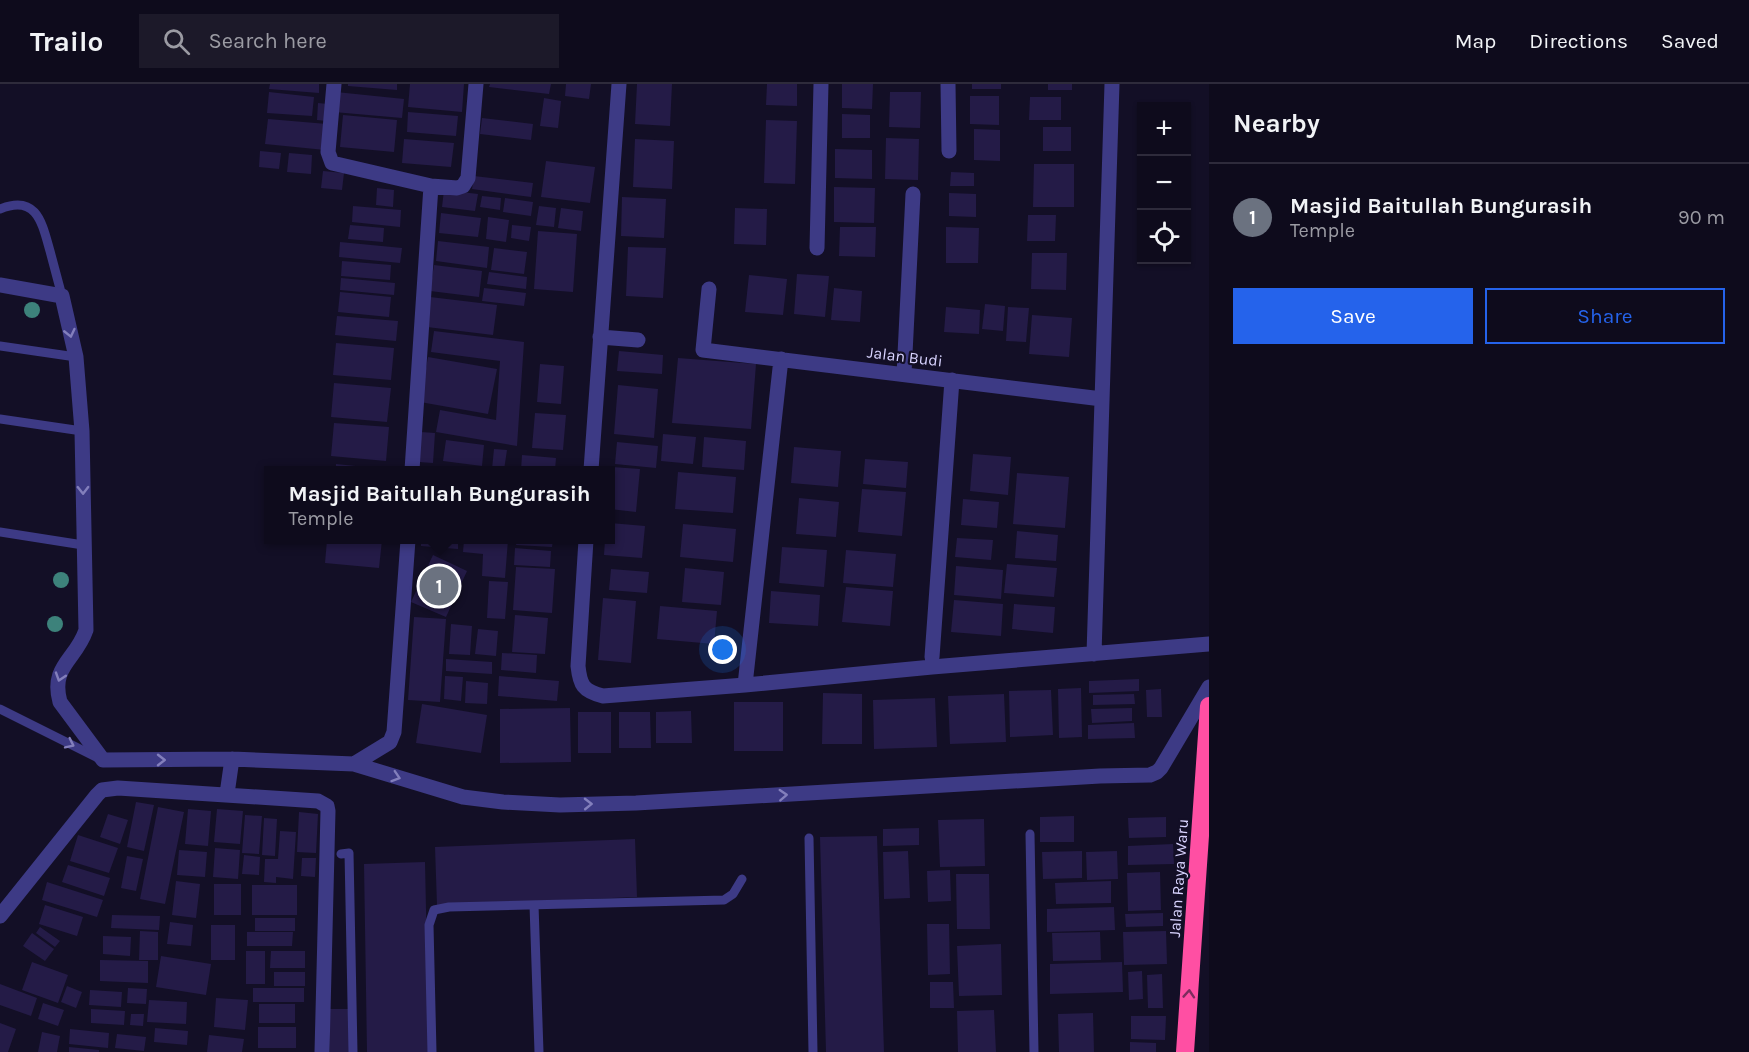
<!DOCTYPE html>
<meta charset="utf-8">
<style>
:root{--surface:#0e0b1c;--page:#1c1929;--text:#f1f3f6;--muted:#9b9ba3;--line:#2e2b3b;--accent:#2563eb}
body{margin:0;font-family:Karla,sans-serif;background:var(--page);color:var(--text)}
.controls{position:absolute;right:18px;top:18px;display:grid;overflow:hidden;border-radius:0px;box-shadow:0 2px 4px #0004}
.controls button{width:54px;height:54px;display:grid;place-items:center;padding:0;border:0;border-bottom:2px solid var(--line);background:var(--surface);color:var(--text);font:30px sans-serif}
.you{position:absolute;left:723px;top:566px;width:21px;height:21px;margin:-15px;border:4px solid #fff;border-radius:50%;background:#1a73e8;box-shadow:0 0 0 9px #1a73e833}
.badge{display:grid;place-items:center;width:39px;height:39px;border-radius:50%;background:var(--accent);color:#fff;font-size:20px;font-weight:700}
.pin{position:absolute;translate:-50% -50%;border:3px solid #fff;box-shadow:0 2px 6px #0006}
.popup{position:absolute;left:264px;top:382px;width:351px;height:78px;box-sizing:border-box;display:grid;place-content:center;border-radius:0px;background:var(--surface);filter:drop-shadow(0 2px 4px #0005);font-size:20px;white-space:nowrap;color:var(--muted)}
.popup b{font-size:22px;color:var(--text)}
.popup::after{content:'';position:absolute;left:50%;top:100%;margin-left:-12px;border:12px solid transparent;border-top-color:var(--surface)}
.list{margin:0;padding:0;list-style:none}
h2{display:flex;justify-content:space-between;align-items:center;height:78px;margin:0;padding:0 24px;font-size:26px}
h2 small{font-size:20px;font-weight:400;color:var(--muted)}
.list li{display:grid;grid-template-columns:39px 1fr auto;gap:18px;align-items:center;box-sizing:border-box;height:108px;padding:0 24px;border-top:2px solid var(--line)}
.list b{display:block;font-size:22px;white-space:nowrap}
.list p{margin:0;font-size:20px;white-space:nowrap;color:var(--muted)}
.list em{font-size:20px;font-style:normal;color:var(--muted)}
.actions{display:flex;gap:12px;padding:18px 24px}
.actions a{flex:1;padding:14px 0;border:2px solid var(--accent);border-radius:0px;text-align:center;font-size:21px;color:var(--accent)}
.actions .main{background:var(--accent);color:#fff}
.icon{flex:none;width:33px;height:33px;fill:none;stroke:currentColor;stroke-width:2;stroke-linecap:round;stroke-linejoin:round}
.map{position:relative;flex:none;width:1209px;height:968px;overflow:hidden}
header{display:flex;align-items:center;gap:36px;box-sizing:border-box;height:84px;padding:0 30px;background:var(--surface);border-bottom:2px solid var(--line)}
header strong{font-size:28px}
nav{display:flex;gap:33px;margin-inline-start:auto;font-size:21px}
.search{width:420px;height:54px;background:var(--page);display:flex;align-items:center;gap:15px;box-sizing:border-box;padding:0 21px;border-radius:0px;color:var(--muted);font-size:22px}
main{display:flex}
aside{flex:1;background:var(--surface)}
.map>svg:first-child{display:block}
.building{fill:#241b47}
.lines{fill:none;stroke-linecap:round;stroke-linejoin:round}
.lane{stroke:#3d3a85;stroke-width:9}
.street{stroke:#3d3a85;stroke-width:15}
.highway{stroke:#ff4fa3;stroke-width:18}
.tree{fill:#3d827b}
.oneway{stroke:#837fbc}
.oneway2{stroke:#7d2c5e}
.labels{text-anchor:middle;stroke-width:4.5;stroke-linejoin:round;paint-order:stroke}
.street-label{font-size:16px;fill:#d9d4ff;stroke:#130f26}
</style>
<header>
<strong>Trailo</strong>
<div class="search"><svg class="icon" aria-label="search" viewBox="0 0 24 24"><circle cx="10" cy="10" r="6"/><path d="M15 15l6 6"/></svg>Search here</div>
<nav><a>Map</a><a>Directions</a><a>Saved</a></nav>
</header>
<main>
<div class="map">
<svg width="1209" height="968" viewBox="0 0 1209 968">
<rect width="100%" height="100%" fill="#130f26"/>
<path class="building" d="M270 0H319V9L269 5Z
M348 0H397V6L348 2Z
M410 0H464L462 28 408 23Z
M490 0H551L549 10 489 3Z
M566 0H591L589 15 565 12Z
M637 0H672L670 42 635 40Z
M767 0H797V22L766 21Z
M842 0H873L872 25 842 24Z
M972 0H1001V5H972Z
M1048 0H1072V6H1048Z
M269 8 314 13 312 32 267 29Z
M336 8 404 15 402 34 334 28Z
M890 8H921L920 44 889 43Z
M970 12H999V41L970 40Z
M1030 13H1061V36H1029Z
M544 14 561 17 558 44 540 42Z
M318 19 328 20 327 37 317 36Z
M408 28 458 32 456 52 407 48Z
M842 30 870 31V54H842Z
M343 31 397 36 394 68 340 63Z
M482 34 533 40 531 56 480 50Z
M268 35 327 40 325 66 265 60Z
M766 36 797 37 795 100 764 99Z
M1043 43H1071V67H1043Z
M974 45 1000 46V77L974 76Z
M886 54 919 55 918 96 885 95Z
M404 55 454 59 451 83 402 79Z
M635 55 674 57 672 105 633 103Z
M835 65 872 66V95L835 94Z
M260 67 281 69 279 85 259 83Z
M289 69 312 71 311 90 287 88Z
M546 77 595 83 590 119 541 113Z
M1034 80H1074V123H1033Z
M323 87 344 89 342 106 321 104Z
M951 88 974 89V102H950Z
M474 92 533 99 531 113 472 105Z
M834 103 875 104 874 139 834 138Z
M377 104 394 106 393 123 376 121Z
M444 106 478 110 475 127 442 123Z
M949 109 976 110V133L949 132Z
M482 112 501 114 500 126 480 123Z
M622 113 666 115 664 154 621 152Z
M505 114 533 118 531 132 503 128Z
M353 122 401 126 400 143 352 138Z
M539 122 556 124 554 143 536 141Z
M561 124 583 127 581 147 558 144Z
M735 124 767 125 766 161 734 160Z
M441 129 481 134 478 153 439 149Z
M1028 131H1056L1055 157H1027Z
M488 133 509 136 506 158 486 155Z
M350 141 384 144 383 158 348 155Z
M512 141 531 143 529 157 511 154Z
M840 143H876L875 173 839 172Z
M946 143 979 144 978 179H946Z
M538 147 577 150 573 208 534 205Z
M438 157 489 163 487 184 436 177Z
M340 158 402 164 400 179 339 173Z
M628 163 666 164 663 214 626 212Z
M494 164 527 168 524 190 491 186Z
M1032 169H1067L1066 206 1031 205Z
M342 177 391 181 390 196 341 192Z
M434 181 482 187 479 213 430 207Z
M489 188 527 193 526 205 487 200Z
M797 190 829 192 825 233 794 230Z
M749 191 787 195 783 231 745 228Z
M341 194 395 199 394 211 340 206Z
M484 204 526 209 524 222 482 217Z
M834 204 862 207 860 238 831 236Z
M340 208 391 213 389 233 338 228Z
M430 213 497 221 493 251 427 243Z
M985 220 1005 222 1003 247 982 245Z
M946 223 980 226 979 250 944 248Z
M1008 223 1029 224 1026 258 1006 257Z
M1032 231 1072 234 1069 273 1029 270Z
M337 232 398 237 396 257 335 251Z
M434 247 524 258 517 362 436 348 440 326 496 336 500 277 431 268Z
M336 259 394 264 391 296 333 291Z
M619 267 663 271 662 290 617 287Z
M428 273 497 285 488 330 420 318Z
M678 274 756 280 751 345 672 339Z
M540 280 564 282 561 320 537 318Z
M334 299 391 304 387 338 331 333Z
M618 301 658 305 654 354 614 350Z
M535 329 566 331 563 366 532 364Z
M334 339 389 343 386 377 331 372Z
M421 348 435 349 433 379 419 378Z
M663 350 696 353 693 380 661 377Z
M704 353 746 357 744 386 702 383Z
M446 356 484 361 482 382 443 377Z
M617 358 658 362 656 384 615 380Z
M794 363 841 367 838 403 791 399Z
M494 365 507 366 504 386 492 385Z
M973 370 1011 373 1008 411 970 407Z
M522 371 556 374 555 386H521Z
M865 375 908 378 906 404 863 400Z
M336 380 385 385V386H336Z
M612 383 640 385 636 428 610 425Z
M678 388 736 393 733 429 675 425Z
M1017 389 1069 393 1065 444 1013 440Z
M862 405 906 408 902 452 858 448Z
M799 414 839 418 836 453 796 450Z
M963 415 999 418 997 444 961 441Z
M610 439 645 442 642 474 604 471 605 456H610Z
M683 440 736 445 733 478 680 473Z
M1017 447 1058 451 1056 477 1015 474Z
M957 454 993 456 991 476 955 473Z
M327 456H382L379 484 325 479Z
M421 456H458V465L421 462Z
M464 456H508L505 494 482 492 483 470 463 468Z
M517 456H553L552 463 516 461Z
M782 463 827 466 824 503 779 499Z
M515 464 551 467 550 483 514 481Z
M846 466 896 470 893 503 843 499Z
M433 471 467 487 446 533 411 518Z
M1007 480 1057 484 1054 513 1004 509Z
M956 482 1003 486 1001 515 954 511Z
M516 483 555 485 552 529 513 526Z
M685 484 724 488 721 521 682 518Z
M611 485 649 488 647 509 609 506Z
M489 497 508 498 505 535 487 534Z
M846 503 893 507 890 542 842 538Z
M771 507 820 511 818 542 769 539Z
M603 514 636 517 631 579 598 576Z
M954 516 1003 520 1001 552 951 548Z
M1014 520 1055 523 1053 549 1012 545Z
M660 522 717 527 714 560 657 555Z
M515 531 548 534 545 570 512 568Z
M414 533 446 535 440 618 408 616Z
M451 540 472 542 470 571 449 570Z
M478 545 498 547 496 572 475 570Z
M502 569 537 571 536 589 501 586Z
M446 575 492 578V590L446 587Z
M445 592 463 593 461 617 444 615Z
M499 592 559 597 557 617 498 612Z
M1139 595V607L1089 609V597Z
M466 597 488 599 487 620 465 619Z
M1081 604 1082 653 1059 654 1058 605Z
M1161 605 1162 633H1147L1146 606Z
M1051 606 1053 651 1010 653 1009 607Z
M823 609 862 610V660H822Z
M1004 610 1006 658 950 660 948 612Z
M1134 610 1135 620 1093 621V611Z
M935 614 937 663 874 665 873 616Z
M734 618H783V667H734Z
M422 620 487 631 481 669 416 659Z
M570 624 571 678 500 679V625Z
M1132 624V637L1092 639 1091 625Z
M691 627 692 659H656V628Z
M578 628H611V669H578Z
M619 628H650L651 664H619Z
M1134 639 1135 654 1088 655V641Z
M136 718 154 721 144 767 127 763Z
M158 723 184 728 165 820 140 815Z
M188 725 211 727 208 762 185 760Z
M217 725 243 727 240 760 214 758Z
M299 728 318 730 316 769 297 768Z
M108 730 128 736 120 760 100 753Z
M245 731 262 732 259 770 242 769Z
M1074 732V758H1040V733Z
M1166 733V753L1129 754 1128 734Z
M264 734 277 735 275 772 262 771Z
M984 735 985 782 940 783 938 736Z
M919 744V761L883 762V745Z
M280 747 296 748 293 795 276 793V799L264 798 265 775H278Z
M78 751 118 764 109 789 70 777Z
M877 752 884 968H826L820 753Z
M635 755 637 813 437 821 435 763Z
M1173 760 1174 780 1128 781V762Z
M215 764 240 766 238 795 213 793Z
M179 766 207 768 205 793 177 791Z
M908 767 910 814 884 815 883 768Z
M1082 767V794L1043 795 1042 768Z
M1117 767 1118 795 1087 796 1086 768Z
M244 771 260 773 259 791 242 790Z
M127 772 143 775 136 807 121 804Z
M302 774H316L315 793 301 792Z
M425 778 429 968H367L364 780Z
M68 781 110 794 104 812 62 798Z
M950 786 951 817 928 818 927 787Z
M1160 788 1161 826 1128 827 1127 789Z
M956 790H989L990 845H957Z
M176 797 200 800 196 834 172 831Z
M1111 797V819L1056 820 1055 799Z
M47 798 103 816 97 833 42 816Z
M214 800H241V831H214Z
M252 801H297V831H252Z
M45 821 83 833 77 852 39 840Z
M1114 823 1115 846 1047 848V825Z
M1163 829V842L1126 843 1125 830Z
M112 831 160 832 159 846 111 844Z
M255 834H295V847H255Z
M170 838 193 841 191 862 167 860Z
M927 840H949L950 890 928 891Z
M211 841H235V876H211Z
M40 843 60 857 55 863 36 849Z
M140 847 158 848V876H139Z
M1166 847 1167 880 1124 881 1123 848Z
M247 848H293L292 862H247Z
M1100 848 1101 876 1053 877 1052 849Z
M32 849 54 865 45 877 23 862Z
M103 852 131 853 130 872 103 870Z
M1001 860 1002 911 959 912 957 862Z
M246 867H265V900H246Z
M271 867H305V884H270Z
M161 872 211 880 206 911 156 903Z
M100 876 148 877V899L100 897Z
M32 878 68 891 58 919 22 906Z
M1122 878 1123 908 1050 910V880Z
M1142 887 1143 915 1129 916 1128 888Z
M274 888H305V902H274Z
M1162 890 1163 924H1148L1147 891Z
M930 898H953L954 924H930Z
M0 900 37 914 31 932 0 921Z
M67 902 82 908 76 924 61 918Z
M128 904 147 905 146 920 127 919Z
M253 904H304V918H253Z
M90 906 122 908 121 923 89 921Z
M216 914 248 916 245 946 214 943Z
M149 916 187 918 186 940 147 938Z
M43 919 64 926 58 942 38 935Z
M259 920H295V939H259Z
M91 925 125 927 124 941 91 939Z
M330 925H349V968H330Z
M994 926 996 968H958L957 927Z
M1093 929 1094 968H1059L1058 930Z
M131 930H144L143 942 130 941Z
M1131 932H1166L1165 956 1131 955Z
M0 939 16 945 8 968H0Z
M258 943H296V964H258Z
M155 944 188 947 187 961 154 958Z
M70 945 109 949 108 964 69 960Z
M42 948 60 952 57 968H38Z
M117 950 146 953 144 967 115 964Z
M209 951 244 955 242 968H207Z
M1130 958 1156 959V968H1130Z
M69 963 99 966V968H69Z"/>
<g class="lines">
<path class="lane" d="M0 125C37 110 42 139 50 167 54 182 58 197 62 212
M0 262 76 273
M0 335 82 347
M0 448 83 461
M0 625 100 675
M1030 750 1034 968
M809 754 813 968
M341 770 349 769 353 968
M534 821 539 968
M432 968 429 841 434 826 449 823 724 816 733 810 742 795"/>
<path class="street" d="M334 0 328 68 332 79 431 102 457 104 463 102 468 94 476 0
M948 0 949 67
M817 164 821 0
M0 201 62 212 76 273 82 347 86 546C76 576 50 582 60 618L103 676 232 675 354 680 463 713 503 718 560 721 636 719 1100 692 1150 691 1157 688 1161 684 1209 603
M709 205 703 266 1102 315
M600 253 638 256
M904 290 913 110
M412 386 431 102
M591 386 619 0
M586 456 578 582C580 601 583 607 603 612L745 601 932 583 1209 560
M1094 570 1112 0
M932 573 952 296
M745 601 781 275
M354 680 390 658 394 648 408 456
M227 710 232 675
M0 832 97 711 102 706 118 704 318 717 327 722 328 727 322 968"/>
<path class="highway" d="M1185 968 1209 622"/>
</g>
<g class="tree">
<circle cx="32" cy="226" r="8"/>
<circle cx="61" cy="496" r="8"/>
<circle cx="55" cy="540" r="8"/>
</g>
<defs><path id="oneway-chevron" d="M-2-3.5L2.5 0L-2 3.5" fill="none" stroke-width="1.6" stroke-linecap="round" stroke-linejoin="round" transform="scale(1.5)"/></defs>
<g class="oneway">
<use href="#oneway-chevron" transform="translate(70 249) rotate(77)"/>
<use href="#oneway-chevron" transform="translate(83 406) rotate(89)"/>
<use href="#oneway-chevron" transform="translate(60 593) rotate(108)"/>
<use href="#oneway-chevron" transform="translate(70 660) rotate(26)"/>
<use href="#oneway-chevron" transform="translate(161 676)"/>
<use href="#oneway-chevron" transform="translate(396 693) rotate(18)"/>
<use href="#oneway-chevron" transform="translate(783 711) rotate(-3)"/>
<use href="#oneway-chevron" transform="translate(588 720) rotate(-1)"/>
</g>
<use class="oneway2" href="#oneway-chevron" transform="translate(1189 910) rotate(-86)"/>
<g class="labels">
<g class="street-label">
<text transform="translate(905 272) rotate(7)" y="6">Jalan Budi</text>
<text transform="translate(1178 794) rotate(-86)" y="6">Jalan Raya Waru</text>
</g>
</g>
</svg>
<div class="controls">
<button>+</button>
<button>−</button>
<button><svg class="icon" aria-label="locate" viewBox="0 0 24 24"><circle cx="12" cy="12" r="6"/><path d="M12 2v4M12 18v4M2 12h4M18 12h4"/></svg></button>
</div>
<div class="you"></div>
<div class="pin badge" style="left:439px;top:502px;background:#6b7280">1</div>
<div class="popup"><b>Masjid Baitullah Bungurasih</b>Temple</div>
</div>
<aside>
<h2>Nearby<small></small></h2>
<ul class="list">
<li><span class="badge" style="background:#6b7280">1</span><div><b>Masjid Baitullah Bungurasih</b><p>Temple</p></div><em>90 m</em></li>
</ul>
<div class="actions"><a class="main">Save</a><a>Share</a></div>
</aside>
</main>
